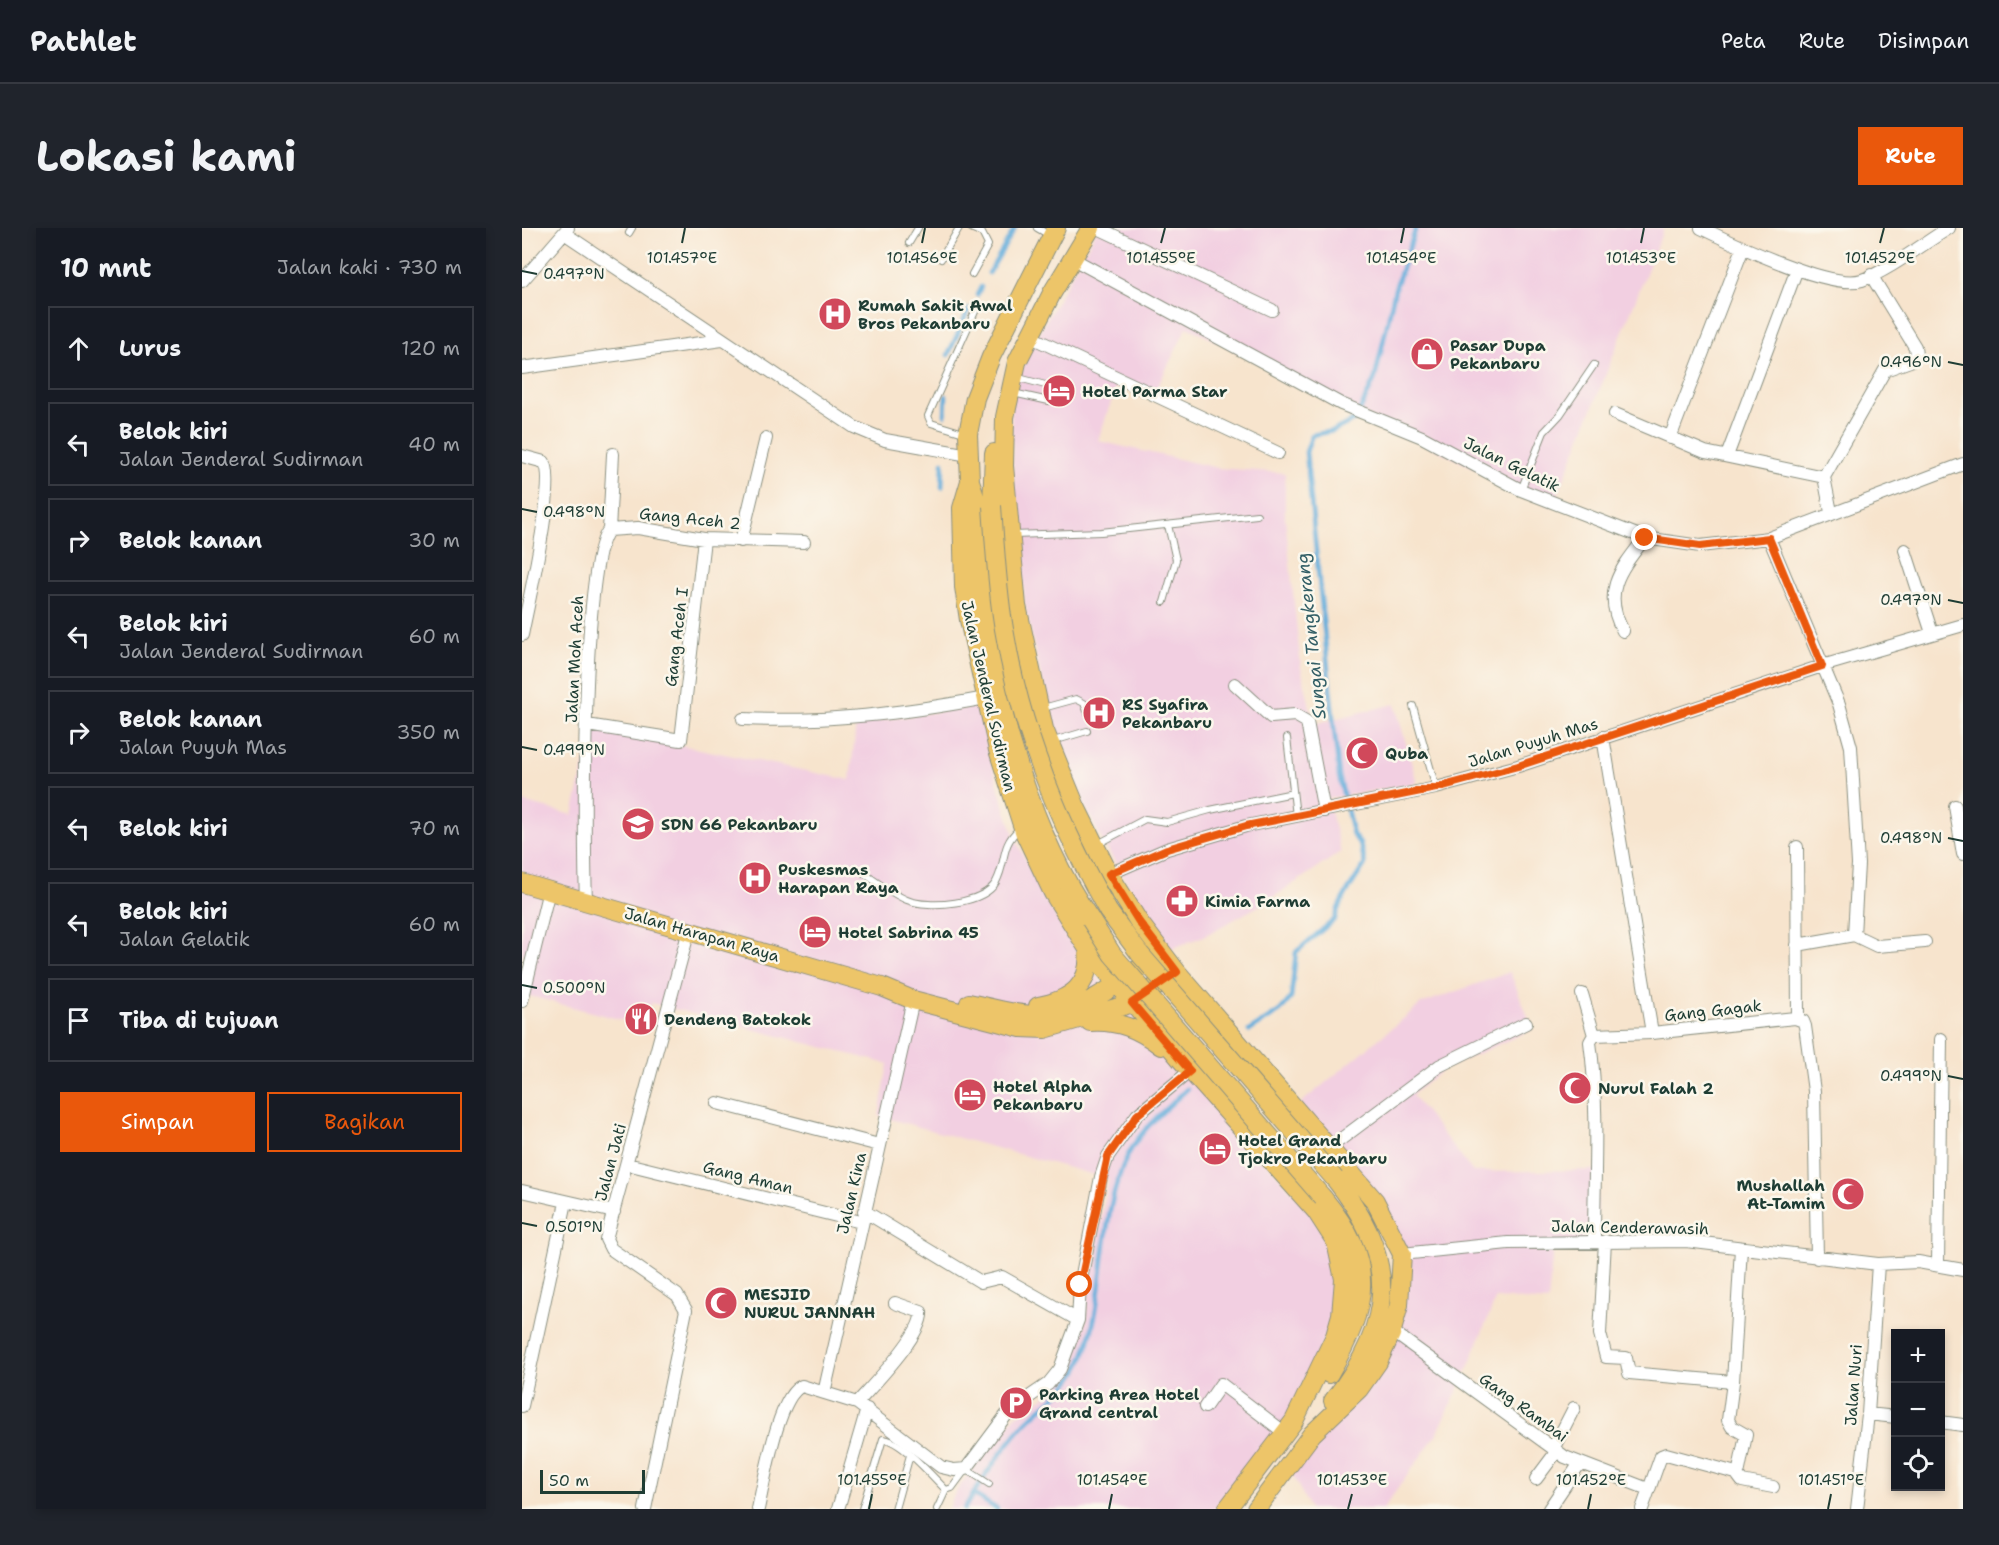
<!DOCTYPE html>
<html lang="id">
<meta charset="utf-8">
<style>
:root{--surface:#171b24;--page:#20242c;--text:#f1f3f6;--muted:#9ea1a6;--line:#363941;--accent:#ea580c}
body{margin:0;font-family:"Shantell Sans",sans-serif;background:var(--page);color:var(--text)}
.controls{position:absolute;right:18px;bottom:18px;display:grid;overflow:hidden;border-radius:0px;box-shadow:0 3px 9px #0003}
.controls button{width:54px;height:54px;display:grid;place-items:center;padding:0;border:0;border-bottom:2px solid var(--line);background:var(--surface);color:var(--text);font:30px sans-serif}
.scale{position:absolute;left:18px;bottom:15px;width:105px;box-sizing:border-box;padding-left:6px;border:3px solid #1f3d34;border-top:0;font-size:16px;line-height:21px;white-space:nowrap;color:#1f3d34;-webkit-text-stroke:4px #fbf7ec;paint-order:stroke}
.stop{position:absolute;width:18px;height:18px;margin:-14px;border:4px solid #ea580c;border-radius:50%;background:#fff}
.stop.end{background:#ea580c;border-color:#fff;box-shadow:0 2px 6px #0008}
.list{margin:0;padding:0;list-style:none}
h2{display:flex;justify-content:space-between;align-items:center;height:78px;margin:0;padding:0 24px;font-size:26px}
h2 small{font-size:20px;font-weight:400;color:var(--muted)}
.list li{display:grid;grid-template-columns:39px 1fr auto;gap:18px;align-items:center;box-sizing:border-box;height:84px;margin:0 12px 12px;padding:0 12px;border:2px solid var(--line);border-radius:0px}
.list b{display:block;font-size:22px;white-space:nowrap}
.list p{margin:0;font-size:20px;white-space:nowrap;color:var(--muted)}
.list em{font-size:20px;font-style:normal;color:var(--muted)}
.actions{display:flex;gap:12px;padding:18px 24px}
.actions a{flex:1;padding:14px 0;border:2px solid var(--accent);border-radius:0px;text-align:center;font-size:21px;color:var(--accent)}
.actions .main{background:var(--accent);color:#fff}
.icon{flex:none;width:33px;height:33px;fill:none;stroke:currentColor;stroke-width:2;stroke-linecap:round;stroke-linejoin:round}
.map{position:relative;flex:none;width:1441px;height:1281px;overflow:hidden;border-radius:0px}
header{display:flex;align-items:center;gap:36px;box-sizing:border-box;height:84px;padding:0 30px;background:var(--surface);border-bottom:2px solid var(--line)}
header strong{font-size:28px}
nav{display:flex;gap:33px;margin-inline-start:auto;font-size:21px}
.intro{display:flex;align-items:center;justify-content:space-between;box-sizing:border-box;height:144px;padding:0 36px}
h1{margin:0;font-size:42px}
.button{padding:15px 27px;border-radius:0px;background:var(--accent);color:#fff;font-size:21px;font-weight:700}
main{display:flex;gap:36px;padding:0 36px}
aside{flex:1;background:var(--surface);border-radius:0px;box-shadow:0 3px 9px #0003}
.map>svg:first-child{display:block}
.built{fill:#f2cfe1}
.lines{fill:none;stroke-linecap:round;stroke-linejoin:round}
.stream{stroke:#63addb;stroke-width:4.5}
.service-casing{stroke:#8b9080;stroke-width:8}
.minor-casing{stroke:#8b9080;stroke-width:14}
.primary-casing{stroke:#8b9080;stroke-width:20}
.service{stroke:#fff;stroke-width:6}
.minor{stroke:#fff;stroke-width:12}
.primary{stroke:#edc569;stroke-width:18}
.primary-bridge-casing{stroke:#8b9080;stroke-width:20;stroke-linecap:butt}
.primary-bridge{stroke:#edc569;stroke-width:18}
.route{stroke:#ea580c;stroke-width:8}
.ticks{fill:none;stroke:#1f3d34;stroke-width:2}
.labels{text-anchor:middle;stroke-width:5;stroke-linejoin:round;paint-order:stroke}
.poi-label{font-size:16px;font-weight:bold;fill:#1f3d34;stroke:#fbf7ec;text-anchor:start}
.street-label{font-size:16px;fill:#1f3d34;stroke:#fbf7ec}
.water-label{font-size:18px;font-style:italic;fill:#335f66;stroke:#fbf7ec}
.ticks-label{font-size:15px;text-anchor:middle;fill:#1f3d34;stroke:#fbf7ec;stroke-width:5;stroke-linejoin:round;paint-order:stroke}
</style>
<header>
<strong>Pathlet</strong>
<nav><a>Peta</a><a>Rute</a><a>Disimpan</a></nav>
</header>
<div class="intro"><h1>Lokasi kami</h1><a class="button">Rute</a></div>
<main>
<aside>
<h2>10 mnt<small>Jalan kaki · 730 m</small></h2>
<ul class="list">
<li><svg class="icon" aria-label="ahead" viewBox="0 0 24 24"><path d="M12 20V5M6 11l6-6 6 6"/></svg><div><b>Lurus</b></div><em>120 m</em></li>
<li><svg class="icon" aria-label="left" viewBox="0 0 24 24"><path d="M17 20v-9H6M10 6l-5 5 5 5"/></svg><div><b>Belok kiri</b><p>Jalan Jenderal Sudirman</p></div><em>40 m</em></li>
<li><svg class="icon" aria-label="right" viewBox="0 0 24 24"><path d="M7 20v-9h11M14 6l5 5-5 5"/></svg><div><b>Belok kanan</b></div><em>30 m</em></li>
<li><svg class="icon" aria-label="left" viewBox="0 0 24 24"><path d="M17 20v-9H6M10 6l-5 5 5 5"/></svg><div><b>Belok kiri</b><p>Jalan Jenderal Sudirman</p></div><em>60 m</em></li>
<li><svg class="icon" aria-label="right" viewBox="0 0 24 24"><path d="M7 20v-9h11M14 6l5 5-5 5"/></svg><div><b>Belok kanan</b><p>Jalan Puyuh Mas</p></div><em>350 m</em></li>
<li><svg class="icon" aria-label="left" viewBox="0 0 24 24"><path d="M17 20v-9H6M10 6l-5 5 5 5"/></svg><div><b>Belok kiri</b></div><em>70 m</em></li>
<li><svg class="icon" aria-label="left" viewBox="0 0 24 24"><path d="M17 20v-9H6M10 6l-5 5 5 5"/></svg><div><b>Belok kiri</b><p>Jalan Gelatik</p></div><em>60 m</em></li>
<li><svg class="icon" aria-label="arrive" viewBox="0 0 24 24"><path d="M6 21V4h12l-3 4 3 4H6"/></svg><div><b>Tiba di tujuan</b></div></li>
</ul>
<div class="actions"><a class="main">Simpan</a><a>Bagikan</a></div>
</aside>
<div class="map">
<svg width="1441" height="1281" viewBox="0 0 1441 1281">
<rect width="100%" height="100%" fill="#fbf7ec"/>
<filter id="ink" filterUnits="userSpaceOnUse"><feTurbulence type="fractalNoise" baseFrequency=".0167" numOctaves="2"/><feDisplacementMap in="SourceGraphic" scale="12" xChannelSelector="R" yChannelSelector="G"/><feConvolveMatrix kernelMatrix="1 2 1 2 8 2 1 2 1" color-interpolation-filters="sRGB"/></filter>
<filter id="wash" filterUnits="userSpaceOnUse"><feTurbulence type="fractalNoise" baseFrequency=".008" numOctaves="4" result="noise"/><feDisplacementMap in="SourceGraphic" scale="24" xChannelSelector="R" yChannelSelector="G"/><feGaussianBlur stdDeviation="1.35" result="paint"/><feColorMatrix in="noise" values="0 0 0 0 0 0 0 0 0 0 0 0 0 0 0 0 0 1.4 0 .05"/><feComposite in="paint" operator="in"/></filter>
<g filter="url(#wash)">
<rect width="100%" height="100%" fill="#f7e4cd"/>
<path class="built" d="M576 0H1142L1031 279 665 99 632 166 597 150 576 213 696 240 763 245V289L779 440 792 496 873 476 895 555 805 571 819 624 744 674 682 708 646 722 581 614 562 576 530 498 503 377 491 237 489 164 510 118Z
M456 478 477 562 493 610 522 670 558 727 586 763 607 779 790 986 814 1034V1086L758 1202 693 1281H427L432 1267 445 1248 494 1188 532 1162 545 1146 564 1093 566 1058 587 951 357 888 366 836 129 775 123 798 0 766 8 728 0 726V574L51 587 71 499 328 552 334 496Z
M988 744 1011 801 922 841 890 867 951 944 1076 942 1075 1013 1031 1022 1026 1074 974 1070 943 1147 915 1206 861 1281H788L769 1244 795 1211 843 1166 888 1024 779 875 899 776Z"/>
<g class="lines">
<path class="stream" d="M467 45 493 0
M455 67 459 59
M426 127 447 81
M423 187 424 168
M420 259 421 234
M727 803 758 783 769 770 774 724 813 691C815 676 834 651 843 636L838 616 831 607 817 548 784 224 790 207 811 203 834 191 853 150 873 61 894 0
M451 1266 475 1281
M442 1281C459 1253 479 1223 500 1199 519 1177 545 1165 558 1137 587 1074 574 987 607 925 620 900 645 880 665 861"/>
</g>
</g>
<g filter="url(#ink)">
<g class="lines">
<g class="service-casing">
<path id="service" d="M449 0 460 5 466 17 450 46
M515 0 529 8
M107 5 110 0
M387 15 396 0
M419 31 437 0
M491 165 527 173 531 159 493 149
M445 206 409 195 406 188 456 77
M999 262 1022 204 1038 187 1072 137
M491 307 579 304 735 287
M642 374 654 332 646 297
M891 478 914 560
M521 480 554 471 562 475 565 483
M765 510 774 588
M528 514 565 503
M574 617 623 591 645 594 688 582 771 565
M334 640C350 650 367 665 385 672 407 681 462 676 474 654 485 633 478 618 497 601
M340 1281 361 1211C379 1212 410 1248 424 1262
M373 1281 388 1227
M415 1281 424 1262 430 1260 444 1241 467 1256"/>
</g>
<g class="minor-casing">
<path id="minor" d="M576 0 750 82
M1179 0C1210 15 1309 62 1340 52 1366 43 1402 15 1427 0
M42 5 332 199 363 212 447 227
M551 31 819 176 900 209 999 262 1123 310 1178 318 1247 310 1441 236
M0 53 46 0
M509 109 756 225
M0 140 200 112
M1093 186 1183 224 1302 249
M1148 210 1221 20
M0 228 22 234C36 250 5 380 0 407
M1205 228 1275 41
M1309 284 1302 249 1363 142 1388 133 1394 127 1393 119 1349 47
M87 302 116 300 182 311 282 314
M87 302 91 226
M1247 310 1317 476 1329 519 1336 636 1332 707 1355 718 1403 714
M219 313 244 210
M1383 322 1410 405
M1101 403C1079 363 1099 341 1123 310
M713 456 749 489 773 487 785 494 802 583
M221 491C304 495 383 485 464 470
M65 497 159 512 182 311
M1081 509 1130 805 1273 790 1281 793 1283 798 1292 863 1295 1030
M1433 578 1441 626
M1275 619 1276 791
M587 646 645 621 724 598 914 560 996 538 1300 438 1441 397
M64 673C62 618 59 331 87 302
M1275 717 1332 707
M1060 766 1072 807 1130 805
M0 773 27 662
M1072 807 1068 814C1077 880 1072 946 1072 1013
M195 875 357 917
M807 920 917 838 1004 795
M105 936 339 994
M0 963 92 984
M342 983 459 1054 480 1049 556 1092
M1083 1013 1078 1106 1084 1129 1104 1130 1107 1145 1211 1154
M880 1026 986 1015 1164 1013 1356 1036 1396 1034 1441 1042
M1416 1036 1419 811
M870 1103 1043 1229 1126 1261
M302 1165 391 772
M335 1175C350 1158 402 1105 399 1084L373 1075
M0 1178 44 974
M683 1179 699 1156 763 1205
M1346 1186 1374 1189
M1418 1194 1441 1197
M1031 1221 1052 1180
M1214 1245 1220 1253 1251 1259
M1014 1251 1035 1223
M123 1281 164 1082 155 1067 89 1021 84 1011 167 702
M236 1281C242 1255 256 1166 280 1158L335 1175 419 1239 432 1242 444 1241 488 1182 526 1156 538 1141 556 1092 558 1057 579 949 586 928 615 887 668 843
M316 1281 345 1181
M1027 1281 1058 1235
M1120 1281 1139 1228 1144 1226 1214 1245 1217 1242 1224 1207 1210 1199 1206 1192 1211 1154 1219 1020
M1335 1281 1346 1186 1356 1036"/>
</g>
<g class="primary-casing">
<path id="primary" d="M534 0 469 129 453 170 446 206 448 253 440 280 442 359 447 392 476 522 503 606 531 665 566 721 660 833 794 983 814 1014 822 1051 819 1087 813 1108 772 1193 705 1281
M569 0 530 65 495 134 483 189 482 238 495 378 522 501 554 579 587 646 617 694 655 744 853 973 880 1026 877 1077 869 1106 856 1134 837 1161 790 1206 734 1281
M448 253C463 293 456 341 462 383 475 485 511 607 568 691
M470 278 472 225
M0 655 360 759 391 772 499 800 523 801 611 775 653 745
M586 683 618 726
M447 775C471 780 497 788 521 787 560 786 605 749 636 727
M516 778C549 772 570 757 566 721
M568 794C596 792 617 801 639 818
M801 970C855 1035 847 1077 807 1146
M811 1173C874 1094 876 1030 813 951"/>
</g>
<use href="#service" class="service"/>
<use href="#minor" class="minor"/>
<use href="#primary" class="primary"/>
<g class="primary-bridge-casing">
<path id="primary-bridge" d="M470 278C473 320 475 361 482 401 498 500 537 596 586 683
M568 691 590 726 801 970
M618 726 813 951"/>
</g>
<use href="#primary-bridge" class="primary-bridge"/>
</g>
</g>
<g class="lines" filter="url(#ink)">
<path class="route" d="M558 1057 586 928 615 887 668 843 610 775 655 744 617 694 587 646 645 621 724 598 914 560 996 538 1300 438 1247 310 1178 318 1123 310"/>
</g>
<path class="ticks" d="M160 15 163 0M400 15 403 0M639 15 643 0M879 15 882 0M1119 15 1122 0M1358 15 1362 0M0 43 15 46M1426 134 1441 137M0 281 15 284M1426 372 1441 375M0 519 15 522M1426 610 1441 613M0 757 15 760M1426 848 1441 851M0 995 15 998M347 1281 350 1266M587 1281 590 1266M826 1281 830 1266M1066 1281 1069 1266M1306 1281 1309 1266"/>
<defs>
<g id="hospital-disc" transform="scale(1.725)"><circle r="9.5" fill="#d1495b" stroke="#fbf7ec"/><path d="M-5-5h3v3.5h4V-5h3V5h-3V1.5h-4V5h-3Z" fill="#fff"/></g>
<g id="shop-disc" transform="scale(1.725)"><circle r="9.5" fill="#d1495b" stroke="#fbf7ec"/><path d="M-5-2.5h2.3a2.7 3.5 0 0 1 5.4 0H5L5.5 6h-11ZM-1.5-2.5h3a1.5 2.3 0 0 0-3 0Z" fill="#fff"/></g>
<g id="hotel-disc" transform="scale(1.725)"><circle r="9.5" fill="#d1495b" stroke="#fbf7ec"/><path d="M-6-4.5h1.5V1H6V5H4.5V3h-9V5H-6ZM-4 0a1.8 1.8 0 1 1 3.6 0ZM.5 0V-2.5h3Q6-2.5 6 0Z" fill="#fff"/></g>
<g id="mosque-disc" transform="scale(1.725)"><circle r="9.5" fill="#d1495b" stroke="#fbf7ec"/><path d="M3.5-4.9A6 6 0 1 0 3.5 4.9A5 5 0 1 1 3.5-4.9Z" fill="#fff"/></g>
<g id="school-disc" transform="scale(1.725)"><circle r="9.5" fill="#d1495b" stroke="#fbf7ec"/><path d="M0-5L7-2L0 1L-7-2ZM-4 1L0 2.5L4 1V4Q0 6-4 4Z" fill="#fff"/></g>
<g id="pharmacy-disc" transform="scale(1.725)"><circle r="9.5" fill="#d1495b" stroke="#fbf7ec"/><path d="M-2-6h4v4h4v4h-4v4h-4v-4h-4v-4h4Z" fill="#fff"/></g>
<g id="restaurant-disc" transform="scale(1.725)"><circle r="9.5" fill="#d1495b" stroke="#fbf7ec"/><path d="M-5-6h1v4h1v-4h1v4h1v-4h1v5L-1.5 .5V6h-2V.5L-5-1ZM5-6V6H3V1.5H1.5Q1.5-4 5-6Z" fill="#fff"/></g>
<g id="parking-disc" transform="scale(1.725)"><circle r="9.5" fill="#d1495b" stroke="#fbf7ec"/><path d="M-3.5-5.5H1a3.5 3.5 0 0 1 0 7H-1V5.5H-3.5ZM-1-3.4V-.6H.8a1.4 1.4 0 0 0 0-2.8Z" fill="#fff"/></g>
</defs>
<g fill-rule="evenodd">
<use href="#hospital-disc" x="313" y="86"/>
<use href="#shop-disc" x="905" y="126"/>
<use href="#hotel-disc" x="537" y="163"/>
<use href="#hospital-disc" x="577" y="485"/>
<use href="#mosque-disc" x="840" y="525"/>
<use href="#school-disc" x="116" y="596"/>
<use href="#hospital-disc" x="233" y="650"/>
<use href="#pharmacy-disc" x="660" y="673"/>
<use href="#hotel-disc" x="293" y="704"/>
<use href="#restaurant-disc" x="119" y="791"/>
<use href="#mosque-disc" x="1053" y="860"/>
<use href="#hotel-disc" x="448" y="867"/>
<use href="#hotel-disc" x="693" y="921"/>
<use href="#mosque-disc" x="1326" y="966"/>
<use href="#mosque-disc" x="199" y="1075"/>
<use href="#parking-disc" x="494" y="1175"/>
</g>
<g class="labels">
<g class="poi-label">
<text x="336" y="83">Rumah Sakit Awal<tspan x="336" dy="18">Bros Pekanbaru</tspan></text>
<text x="928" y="123">Pasar Dupa<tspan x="928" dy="18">Pekanbaru</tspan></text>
<text x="560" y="169">Hotel Parma Star</text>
<text x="600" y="482">RS Syafira<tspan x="600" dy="18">Pekanbaru</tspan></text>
<text x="863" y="531">Quba</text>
<text x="139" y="602">SDN 66 Pekanbaru</text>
<text x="256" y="647">Puskesmas<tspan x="256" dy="18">Harapan Raya</tspan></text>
<text x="683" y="679">Kimia Farma</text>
<text x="316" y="710">Hotel Sabrina 45</text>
<text x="142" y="797">Dendeng Batokok</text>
<text x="471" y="864">Hotel Alpha<tspan x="471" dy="18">Pekanbaru</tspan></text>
<text x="1076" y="866">Nurul Falah 2</text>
<text x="716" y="918">Hotel Grand<tspan x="716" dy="18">Tjokro Pekanbaru</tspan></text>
<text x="1303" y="963" text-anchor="end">Mushallah<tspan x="1303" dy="18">At-Tamim</tspan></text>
<text x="222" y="1072">MESJID<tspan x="222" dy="18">NURUL JANNAH</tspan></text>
<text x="517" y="1172">Parking Area Hotel<tspan x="517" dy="18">Grand central</tspan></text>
</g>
<g class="street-label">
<text transform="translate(990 236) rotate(26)" y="6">Jalan Gelatik</text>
<text transform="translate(168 290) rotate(6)" y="6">Gang Aceh 2</text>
<text transform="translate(154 409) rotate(-83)" y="6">Gang Aceh I</text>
<text transform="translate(52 431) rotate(-87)" y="6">Jalan Moh Aceh</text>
<text transform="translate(467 468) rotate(77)" y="6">Jalan Jenderal Sudirman</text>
<text transform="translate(1011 514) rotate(-17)" y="6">Jalan Puyuh Mas</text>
<text transform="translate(180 706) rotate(16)" y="6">Jalan Harapan Raya</text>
<text transform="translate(1191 782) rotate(-6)" y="6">Gang Gagak</text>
<text transform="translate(88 934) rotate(-75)" y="6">Jalan Jati</text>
<text transform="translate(226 949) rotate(14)" y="6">Gang Aman</text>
<text transform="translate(329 965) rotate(-77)" y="6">Jalan Kina</text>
<text transform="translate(1108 999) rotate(1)" y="6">Jalan Cenderawasih</text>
<text transform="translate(1331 1157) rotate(-86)" y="6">Jalan Nuri</text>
<text transform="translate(1002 1179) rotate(36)" y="6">Gang Rambai</text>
</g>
<g class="water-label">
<text transform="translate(789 408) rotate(-96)" y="6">Sungai Tangkerang</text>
</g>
</g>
<g class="ticks-label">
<text x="160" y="35">101.457°E</text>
<text x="400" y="35">101.456°E</text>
<text x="639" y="35">101.455°E</text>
<text x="879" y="35">101.454°E</text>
<text x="1119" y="35">101.453°E</text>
<text x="1358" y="35">101.452°E</text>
<text x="52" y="51">0.497°N</text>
<text x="1389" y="139">0.496°N</text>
<text x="52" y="289">0.498°N</text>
<text x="1389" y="377">0.497°N</text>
<text x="52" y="527">0.499°N</text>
<text x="1389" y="615">0.498°N</text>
<text x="52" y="765">0.500°N</text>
<text x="1389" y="853">0.499°N</text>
<text x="52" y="1004">0.501°N</text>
<text x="350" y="1257">101.455°E</text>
<text x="590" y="1257">101.454°E</text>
<text x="830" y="1257">101.453°E</text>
<text x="1069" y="1257">101.452°E</text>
<text x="1309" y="1257">101.451°E</text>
</g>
</svg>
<div class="controls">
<button>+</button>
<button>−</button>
<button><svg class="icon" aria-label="locate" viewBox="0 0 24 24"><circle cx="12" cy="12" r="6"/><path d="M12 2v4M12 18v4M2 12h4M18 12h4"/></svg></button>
</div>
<div class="scale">50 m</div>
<div class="stop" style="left:558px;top:1057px"></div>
<div class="stop end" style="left:1123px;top:310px"></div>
</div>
</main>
